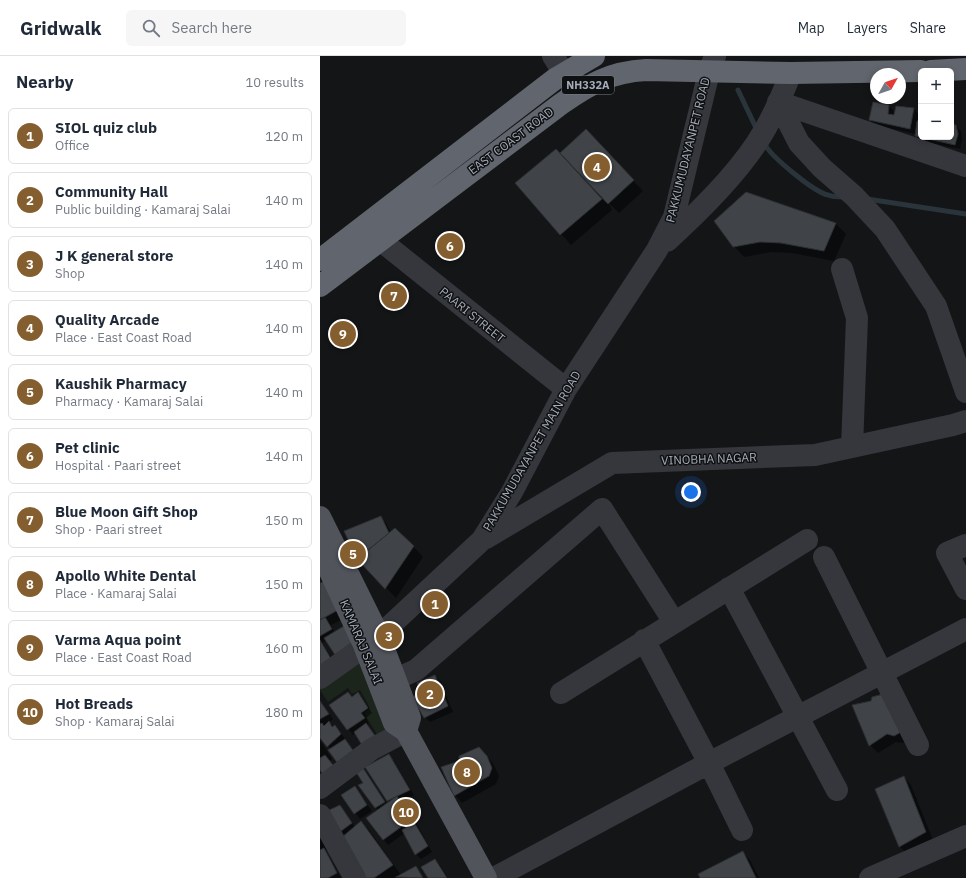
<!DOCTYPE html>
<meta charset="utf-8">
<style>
:root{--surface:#fff;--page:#f6f6f7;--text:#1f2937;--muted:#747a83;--line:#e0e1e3;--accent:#845e2e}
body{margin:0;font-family:"IBM Plex Sans",sans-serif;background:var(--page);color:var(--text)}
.controls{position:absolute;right:12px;top:12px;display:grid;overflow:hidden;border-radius:6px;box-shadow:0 2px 6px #0003}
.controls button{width:36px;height:36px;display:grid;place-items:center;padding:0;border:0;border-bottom:1px solid var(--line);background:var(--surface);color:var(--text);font:20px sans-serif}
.compass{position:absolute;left:550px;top:12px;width:36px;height:36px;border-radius:50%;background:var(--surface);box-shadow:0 2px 6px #0003;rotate:50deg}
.you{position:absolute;left:371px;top:436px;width:14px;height:14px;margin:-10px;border:3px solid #fff;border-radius:50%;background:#1a73e8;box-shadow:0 0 0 6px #1a73e833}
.badge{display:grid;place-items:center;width:26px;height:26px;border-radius:50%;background:var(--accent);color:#fff;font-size:13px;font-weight:700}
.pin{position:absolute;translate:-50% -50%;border:2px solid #fff;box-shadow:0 1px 4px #0006}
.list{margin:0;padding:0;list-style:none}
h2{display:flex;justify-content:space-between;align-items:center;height:52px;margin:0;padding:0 16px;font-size:17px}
h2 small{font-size:13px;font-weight:400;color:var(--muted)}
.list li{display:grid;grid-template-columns:26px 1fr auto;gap:12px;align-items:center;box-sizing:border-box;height:56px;margin:0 8px 8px;padding:0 8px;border:1px solid var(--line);border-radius:6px}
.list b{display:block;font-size:15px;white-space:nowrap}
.list p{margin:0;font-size:13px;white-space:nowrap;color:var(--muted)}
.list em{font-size:13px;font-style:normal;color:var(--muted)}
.icon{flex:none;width:22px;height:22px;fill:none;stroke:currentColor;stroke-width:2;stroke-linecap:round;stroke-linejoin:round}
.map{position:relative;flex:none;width:646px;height:822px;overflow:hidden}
header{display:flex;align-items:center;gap:24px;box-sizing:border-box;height:56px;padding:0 20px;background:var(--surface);border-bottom:1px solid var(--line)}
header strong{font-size:19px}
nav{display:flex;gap:22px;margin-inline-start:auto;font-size:14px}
.search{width:280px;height:36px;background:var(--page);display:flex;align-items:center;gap:10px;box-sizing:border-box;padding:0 14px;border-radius:6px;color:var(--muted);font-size:15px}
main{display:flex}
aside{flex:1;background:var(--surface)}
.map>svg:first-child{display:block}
.green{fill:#1c251c}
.shadow{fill:#0007}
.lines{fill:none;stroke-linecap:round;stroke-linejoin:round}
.stream{stroke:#2a353b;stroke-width:5}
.building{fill:#404347;stroke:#2e2f33}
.minor{stroke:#35373c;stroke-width:22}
.major{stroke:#51545b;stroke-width:22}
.highway{stroke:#61656d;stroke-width:22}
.labels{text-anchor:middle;stroke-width:3;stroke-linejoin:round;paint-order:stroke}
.shield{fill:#0f1012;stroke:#787e86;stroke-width:1}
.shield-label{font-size:11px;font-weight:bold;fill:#a5adb8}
.street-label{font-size:12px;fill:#a5adb8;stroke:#0f1012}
</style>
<header>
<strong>Gridwalk</strong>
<div class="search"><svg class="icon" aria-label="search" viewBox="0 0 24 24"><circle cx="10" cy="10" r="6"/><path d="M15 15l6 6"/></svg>Search here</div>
<nav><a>Map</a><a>Layers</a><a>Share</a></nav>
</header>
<main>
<aside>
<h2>Nearby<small>10 results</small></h2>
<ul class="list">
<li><span class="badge">1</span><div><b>SIOL quiz club</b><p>Office</p></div><em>120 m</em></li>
<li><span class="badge">2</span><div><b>Community Hall</b><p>Public building · Kamaraj Salai</p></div><em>140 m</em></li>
<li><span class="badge">3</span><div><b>J K general store</b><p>Shop</p></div><em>140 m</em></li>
<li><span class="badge">4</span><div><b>Quality Arcade</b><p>Place · East Coast Road</p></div><em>140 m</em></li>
<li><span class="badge">5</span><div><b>Kaushik Pharmacy</b><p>Pharmacy · Kamaraj Salai</p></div><em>140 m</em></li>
<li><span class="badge">6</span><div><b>Pet clinic</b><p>Hospital · Paari street</p></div><em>140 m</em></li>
<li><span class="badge">7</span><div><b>Blue Moon Gift Shop</b><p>Shop · Paari street</p></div><em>150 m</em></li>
<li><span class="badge">8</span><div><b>Apollo White Dental</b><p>Place · Kamaraj Salai</p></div><em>150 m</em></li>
<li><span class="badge">9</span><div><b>Varma Aqua point</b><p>Place · East Coast Road</p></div><em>160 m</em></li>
<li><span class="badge">10</span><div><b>Hot Breads</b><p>Shop · Kamaraj Salai</p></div><em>180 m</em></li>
</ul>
</aside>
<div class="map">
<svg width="646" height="822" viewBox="0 0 646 822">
<rect width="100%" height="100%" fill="#141517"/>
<path class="green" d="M40 597 73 678 61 685 44 657 50 652 40 634 32 638 28 632 8 646 0 634V626Z"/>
<path class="shadow" d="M569 50 574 55 573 61H574L577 51 594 53 599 59 597 66 601 65V81H631V69L636 70 641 75 642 83 640 93 601 85 596 78 555 69 550 64Z
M266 75 323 135 299 157 288 146 292 154 251 189 197 127 240 98Z
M516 168 526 178 514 205 472 197 451 196 424 201 414 190Z
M61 461 66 467 71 477 93 490 103 501 76 542 38 503Z
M0 529 25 562 11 569 15 577 2 587 19 613 0 628Z
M115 620 120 625 133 656 110 666 105 661 102 636Z
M28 637 33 642 38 637 43 643 52 657 46 662 49 668 47 669 63 690 35 677 33 679 11 649Z
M0 645 13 663 9 666 20 676 42 706 11 693 0 681Z
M534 650 595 680 583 687 576 686 558 697 550 689Z
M0 684 12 703 0 712Z
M69 700 74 705 94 739 81 746 97 768 112 796 101 803 96 798 85 777 68 789 63 783 58 755 44 728 43 713 67 748 70 746 68 744Z
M167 700 174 709 179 720 176 728 142 747 135 739Z
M584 721 591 729 613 784 588 798 580 791 556 734Z
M34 731 52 755 40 763 22 739Z
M19 750 35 771 41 766 49 774 81 819 96 811 104 822H78L76 820 73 822H44L18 777Z
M0 779 8 794 5 795 21 822H0Z
M423 796 430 804 439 822H381Z
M115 804 120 809 128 822H109Z"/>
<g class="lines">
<path class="stream" d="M418 34 437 74
M444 87C450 100 494 136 508 139 513 141 519 141 524 141
M547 143 646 158"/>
</g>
<path class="building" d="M553 46 569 49 568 58 574 59 576 50 594 52 590 73 549 64Z
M601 64V81H631V68L636 69 638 78 635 89 595 80 597 65Z
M266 73 314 124 288 148 240 97Z
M236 93 282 143 240 179 195 127Z
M426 136 516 167 504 195 461 187 440 186 413 191 394 165Z
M61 460 69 477 37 503 24 475Z
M75 472 94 490 65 533 37 503Z
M5 525 18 554 0 564V527Z
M5 561 12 573 0 580V564Z
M29 567 40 589 19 605 4 582Z
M0 584 14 608 0 619Z
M115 619 128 650 104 662 92 641 101 636 97 627Z
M28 636 32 641 38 636 48 652 41 657 45 662 27 674 9 649Z
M567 637 588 672 574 680 567 678 549 690 532 649 551 645 552 641Z
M0 645 9 658 0 663Z
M9 665 12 671 15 669 21 678 7 691 0 682V668L2 667 4 670Z
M46 667 58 684 45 694 34 676Z
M25 683 37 700 21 712 8 694Z
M159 691 167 700 172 712 169 720 134 740 121 711 139 705V700Z
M69 698 90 734 67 745 45 711Z
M5 699 17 714 6 723 0 714V702Z
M43 712 65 746 55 752 38 729 43 727 36 716Z
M584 720 606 776 579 791 555 733Z
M35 730 47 749 34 758 21 739Z
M77 740 92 763 63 784 46 762Z
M20 749 32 767 17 778 5 756Z
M41 765 73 809 54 822H43L21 782Z
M94 766 108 790 95 799 82 774Z
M4 792 17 817 8 822H0V794Z
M423 795 436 822H380L378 818Z
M115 803 127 822H108L101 811Z
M96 810 103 822 76 821Z"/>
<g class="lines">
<path class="minor" d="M233 0 244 17
M458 46 479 87 502 112 534 140 565 173 616 250 646 336
M458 46 646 110
M60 184 246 333
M347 185C380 155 422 114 444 75 455 57 463 36 471 17
M522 213 537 262 532 391
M166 482 292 407 495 399 633 369 646 365
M646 489 627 497 646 533
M504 501 598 689
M409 532 517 734
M324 584 389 707 422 774
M0 622 59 580 162 484 192 436 246 333 337 194 354 161 389 16 395 0
M76 623 96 614 282 453 354 566
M241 637 487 484
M0 732 52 693 86 675
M0 759 35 822
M174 822 389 707 646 573
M550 822 646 780"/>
<path class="major" d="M0 461 59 580 90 662 86 675
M0 494 44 589 74 667 86 675 166 822"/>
<path class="highway" d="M611 15 646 13
M0 204 235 23 274 0
M0 230 241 48C270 28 290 16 326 14L471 17 601 15"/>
</g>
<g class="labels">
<rect class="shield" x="242" y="20" width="52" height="18" rx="3"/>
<g class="shield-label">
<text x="268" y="33">NH332A</text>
</g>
<g class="street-label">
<text transform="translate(191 85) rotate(-37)" y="4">EAST COAST ROAD</text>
<text transform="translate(368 94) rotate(-76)" y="4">PAKKUMUDAYANPET ROAD</text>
<text transform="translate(152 259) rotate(39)" y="4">PAARI STREET</text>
<text transform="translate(212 395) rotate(-60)" y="4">PAKKUMUDAYANPET MAIN ROAD</text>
<text transform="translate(389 403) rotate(-2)" y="4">VINOBHA NAGAR</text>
<text transform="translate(41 586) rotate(67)" y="4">KAMARAJ SALAI</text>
</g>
</g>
</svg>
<div class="controls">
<button>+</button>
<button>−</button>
</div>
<svg class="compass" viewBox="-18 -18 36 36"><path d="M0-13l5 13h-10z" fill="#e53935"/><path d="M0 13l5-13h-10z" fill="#747a83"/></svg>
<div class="you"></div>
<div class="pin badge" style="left:115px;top:548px">1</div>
<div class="pin badge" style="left:110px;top:638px">2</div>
<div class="pin badge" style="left:69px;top:580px">3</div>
<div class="pin badge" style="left:277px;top:111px">4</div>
<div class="pin badge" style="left:33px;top:498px">5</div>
<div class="pin badge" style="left:130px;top:190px">6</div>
<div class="pin badge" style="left:74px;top:240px">7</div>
<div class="pin badge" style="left:147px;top:716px">8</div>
<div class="pin badge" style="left:23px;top:278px">9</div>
<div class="pin badge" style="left:86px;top:756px">10</div>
</div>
</main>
